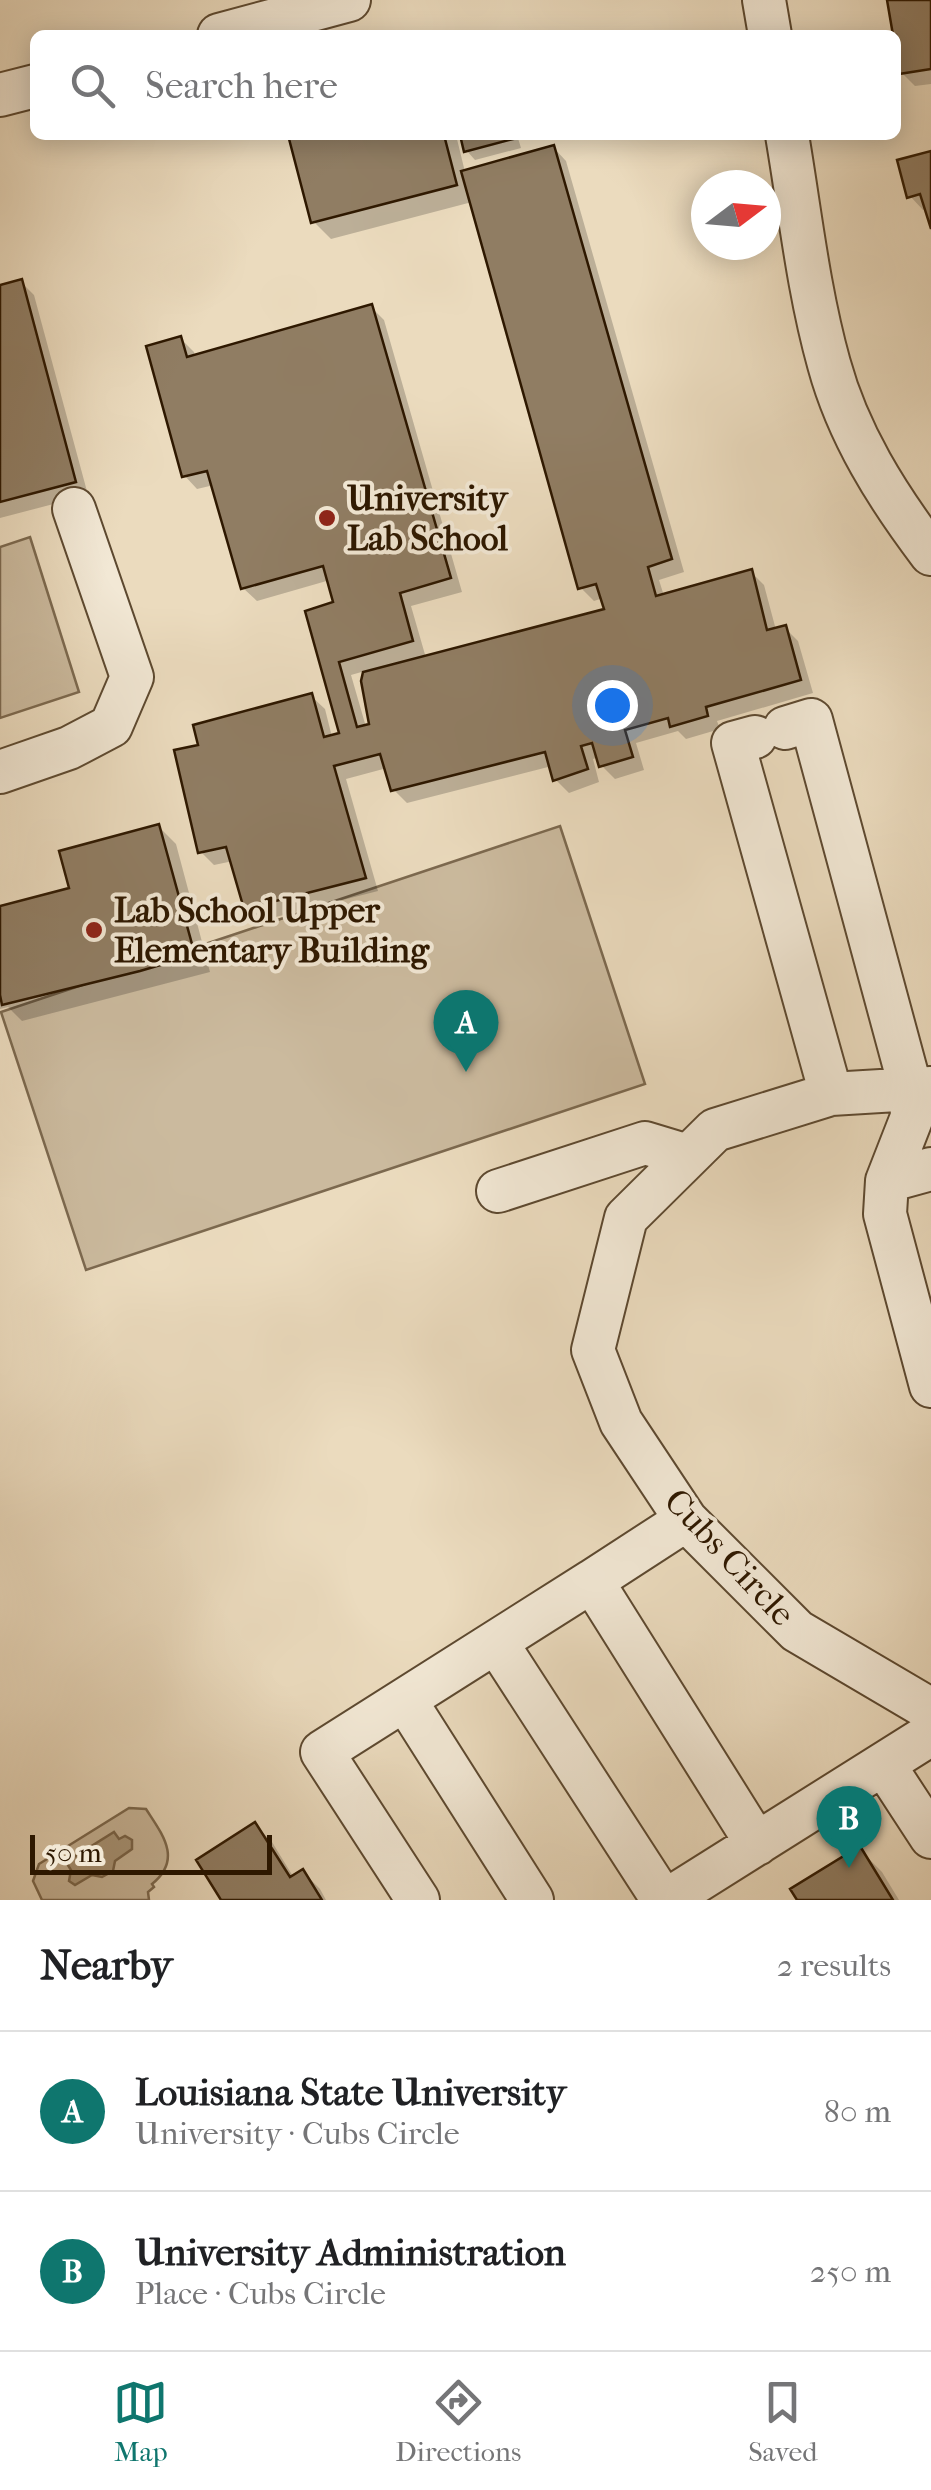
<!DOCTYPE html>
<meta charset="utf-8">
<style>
:root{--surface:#fff;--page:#f2f2f2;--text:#202124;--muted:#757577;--line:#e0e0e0;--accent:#0f766e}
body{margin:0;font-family:"IM FELL French Canon",serif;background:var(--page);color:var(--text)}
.compass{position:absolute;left:691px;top:170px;width:90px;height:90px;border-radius:50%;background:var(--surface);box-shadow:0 5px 25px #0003;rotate:74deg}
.scale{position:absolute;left:30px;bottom:25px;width:242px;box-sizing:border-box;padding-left:10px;border:5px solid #2e1800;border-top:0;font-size:28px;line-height:35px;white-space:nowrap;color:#2e1800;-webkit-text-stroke:8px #f2e8d5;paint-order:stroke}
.you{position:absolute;left:612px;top:705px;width:35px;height:35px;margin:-25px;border:8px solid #fff;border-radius:50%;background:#1a73e8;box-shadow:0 0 0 15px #1a73e833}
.badge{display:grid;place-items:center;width:65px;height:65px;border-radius:50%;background:var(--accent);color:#fff;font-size:32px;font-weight:700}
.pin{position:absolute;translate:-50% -82px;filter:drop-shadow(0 2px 5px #0008)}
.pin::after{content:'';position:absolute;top:52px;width:35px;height:30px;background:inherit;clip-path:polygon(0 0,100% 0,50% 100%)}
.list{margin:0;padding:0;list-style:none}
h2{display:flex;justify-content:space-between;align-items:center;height:130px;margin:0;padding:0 40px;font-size:42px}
h2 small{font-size:32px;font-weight:400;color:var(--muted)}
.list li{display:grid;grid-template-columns:65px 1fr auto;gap:30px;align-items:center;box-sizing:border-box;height:160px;padding:0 40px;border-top:2px solid var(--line)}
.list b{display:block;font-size:38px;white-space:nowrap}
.list p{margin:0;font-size:32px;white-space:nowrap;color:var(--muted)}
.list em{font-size:32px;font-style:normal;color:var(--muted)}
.icon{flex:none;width:55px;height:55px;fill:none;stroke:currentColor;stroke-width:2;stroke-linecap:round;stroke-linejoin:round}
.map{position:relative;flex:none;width:931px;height:1900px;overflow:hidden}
.search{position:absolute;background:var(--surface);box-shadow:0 5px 25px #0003;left:30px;right:30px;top:30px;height:110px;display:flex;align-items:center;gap:25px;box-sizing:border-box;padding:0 35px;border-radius:15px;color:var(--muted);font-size:38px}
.sheet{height:450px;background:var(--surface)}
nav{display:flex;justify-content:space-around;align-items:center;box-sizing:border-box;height:140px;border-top:2px solid var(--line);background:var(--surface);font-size:28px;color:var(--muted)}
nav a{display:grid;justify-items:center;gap:5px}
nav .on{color:var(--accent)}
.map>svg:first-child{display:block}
.green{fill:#cbba9e;stroke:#7c694f;stroke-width:2.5}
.water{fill:#ab997d;stroke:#79654b;stroke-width:2.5}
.shadow{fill:#0003;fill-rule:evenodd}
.building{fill:#907d63;stroke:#2e1800;stroke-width:2.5}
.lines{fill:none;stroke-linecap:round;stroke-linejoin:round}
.minor-casing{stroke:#5d4930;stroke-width:46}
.minor{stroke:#f2e8d5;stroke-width:42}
.poi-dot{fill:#8f2418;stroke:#f2e8d5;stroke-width:4}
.labels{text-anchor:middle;stroke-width:8;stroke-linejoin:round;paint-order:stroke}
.poi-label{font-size:35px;font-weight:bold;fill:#2e1800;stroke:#f2e8d5;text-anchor:start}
.street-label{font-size:35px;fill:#2e1800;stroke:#f2e8d5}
</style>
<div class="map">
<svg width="931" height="1900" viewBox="0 0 931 1900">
<rect width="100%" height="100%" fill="#ebdbbe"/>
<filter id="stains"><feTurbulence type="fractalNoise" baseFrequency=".002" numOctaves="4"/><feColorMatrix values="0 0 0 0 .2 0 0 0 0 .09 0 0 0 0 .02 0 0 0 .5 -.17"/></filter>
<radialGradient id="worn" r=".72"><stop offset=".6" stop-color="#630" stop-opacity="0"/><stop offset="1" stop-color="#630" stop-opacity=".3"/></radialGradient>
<path class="green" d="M30 537 79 692 0 718V547Z
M560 826 645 1084 86 1270 1 1012Z
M129 1808 146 1809C162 1834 183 1859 152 1884L154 1887 148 1892 149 1900H42L33 1881 39 1864Z"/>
<path class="water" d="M114 1832 119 1839 125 1836 132 1840V1849L115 1861 113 1871 102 1877 92 1875 75 1885 69 1881 71 1870 66 1862Z"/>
<path class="shadow" d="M890 0H931V84L915 86 902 73Z
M291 135H456L465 172 553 147 566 161 684 572 659 580 664 596 751 572 764 585 776 630 785 628 798 641 813 693 717 721 720 729 686 739 678 731 636 743 644 770 615 779 602 766 599 757 593 759 599 782 569 793 555 779 552 766 407 803 394 790 387 768 346 779 378 891 260 921 247 908 233 861 214 865 201 852V746L311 696 325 709 332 737 342 734 336 604 330 580 257 601 243 588 214 485 197 489 184 475 181 339 194 352 195 357 371 307 384 320 462 592 411 606 426 658 607 610 603 598 594 601 581 588 472 202 331 239 314 222ZM365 671 363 681 372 726 366 727 351 675Z
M462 135H517L521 148 475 160 467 151Z
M931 153V220L927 208 923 210 910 196Z
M21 282 34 295 88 495 0 518V287Z
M159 827 176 844 210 972 22 1021 8 1007 0 1009V908L72 890Z
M255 1825 272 1842 294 1878 303 1872 320 1889 326 1900H224Z
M859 1849 882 1872 899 1900H800Z"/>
<path class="building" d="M887 0H931V69L899 74 896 35H893Z
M288 135H444L457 185 311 223Z
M460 135H512L513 139 464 152Z
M554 145 672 559 648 567 656 596 752 569 767 630 786 625 801 680 706 707 708 716 670 727 668 718 625 730 633 757 599 767 592 743 581 746 588 769 553 781 545 752 391 791 380 754 334 766 366 878 244 909 226 847 198 853 174 750 198 745 193 725 312 693 324 737 339 733 305 611 333 602 323 566 241 589 207 471 182 477 146 346 181 336 187 357 372 304 451 578 400 593 413 641 339 662 357 727 369 724 361 681 363 672 604 609 596 584 578 589 461 171Z
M931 151V229L920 194 907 198 897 160Z
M22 279 76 482 0 502V285Z
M159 824 195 955 140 971 2 1005 0 995V906L69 888 59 851Z
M255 1822 290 1877 303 1869 322 1900H221L196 1860Z
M860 1846 893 1900H797L790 1889Z"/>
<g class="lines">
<g class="minor-casing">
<path id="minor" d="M764 0 770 35
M219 35 349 0
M0 95 35 86
M787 135C800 211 808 289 829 364 848 434 887 496 931 554
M785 728 811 720 911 1090 912 1117 887 1181 885 1214 931 1386
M755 737 733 743 831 1094
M0 772 69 748 111 726 132 677 74 509
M931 1088 831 1094 715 1130 626 1218 593 1350 621 1422 686 1520 797 1631 931 1710
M887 1181 931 1169
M498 1191 645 1143 688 1156
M592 1581 686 1520
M496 1642 663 1900
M405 1700 532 1900
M884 1765 931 1837
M418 1900 322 1752 592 1581 757 1844
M667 1900 931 1734"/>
</g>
<use href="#minor" class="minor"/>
</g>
<g class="poi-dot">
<circle cx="327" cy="518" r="10"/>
<circle cx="94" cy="930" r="10"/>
</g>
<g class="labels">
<g class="poi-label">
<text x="347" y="510">University<tspan x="347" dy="40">Lab School</tspan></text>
<text x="114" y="922">Lab School Upper<tspan x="114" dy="40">Elementary Building</tspan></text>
</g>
<g class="street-label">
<text transform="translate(730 1557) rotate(47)" y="12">Cubs Circle</text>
</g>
</g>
<rect width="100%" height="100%" filter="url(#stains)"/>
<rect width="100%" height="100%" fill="url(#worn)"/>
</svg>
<svg class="compass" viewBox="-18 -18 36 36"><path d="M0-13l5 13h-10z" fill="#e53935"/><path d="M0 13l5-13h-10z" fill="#757577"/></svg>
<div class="scale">50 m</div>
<div class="you"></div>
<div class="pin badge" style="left:466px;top:1072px">A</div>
<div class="pin badge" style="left:849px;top:1868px">B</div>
<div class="search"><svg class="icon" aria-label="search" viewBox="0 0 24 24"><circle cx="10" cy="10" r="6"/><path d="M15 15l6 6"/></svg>Search here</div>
</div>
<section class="sheet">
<h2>Nearby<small>2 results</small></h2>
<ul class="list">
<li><span class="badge">A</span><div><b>Louisiana State University</b><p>University · Cubs Circle</p></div><em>80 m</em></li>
<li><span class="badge">B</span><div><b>University Administration</b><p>Place · Cubs Circle</p></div><em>250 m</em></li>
</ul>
</section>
<nav>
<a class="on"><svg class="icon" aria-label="map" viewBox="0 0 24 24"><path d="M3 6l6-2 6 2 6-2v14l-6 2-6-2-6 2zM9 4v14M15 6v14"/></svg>Map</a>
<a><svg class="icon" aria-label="directions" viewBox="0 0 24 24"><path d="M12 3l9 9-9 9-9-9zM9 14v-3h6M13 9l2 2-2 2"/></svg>Directions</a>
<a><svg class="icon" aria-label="saved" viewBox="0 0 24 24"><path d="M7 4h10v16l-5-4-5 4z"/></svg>Saved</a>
</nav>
